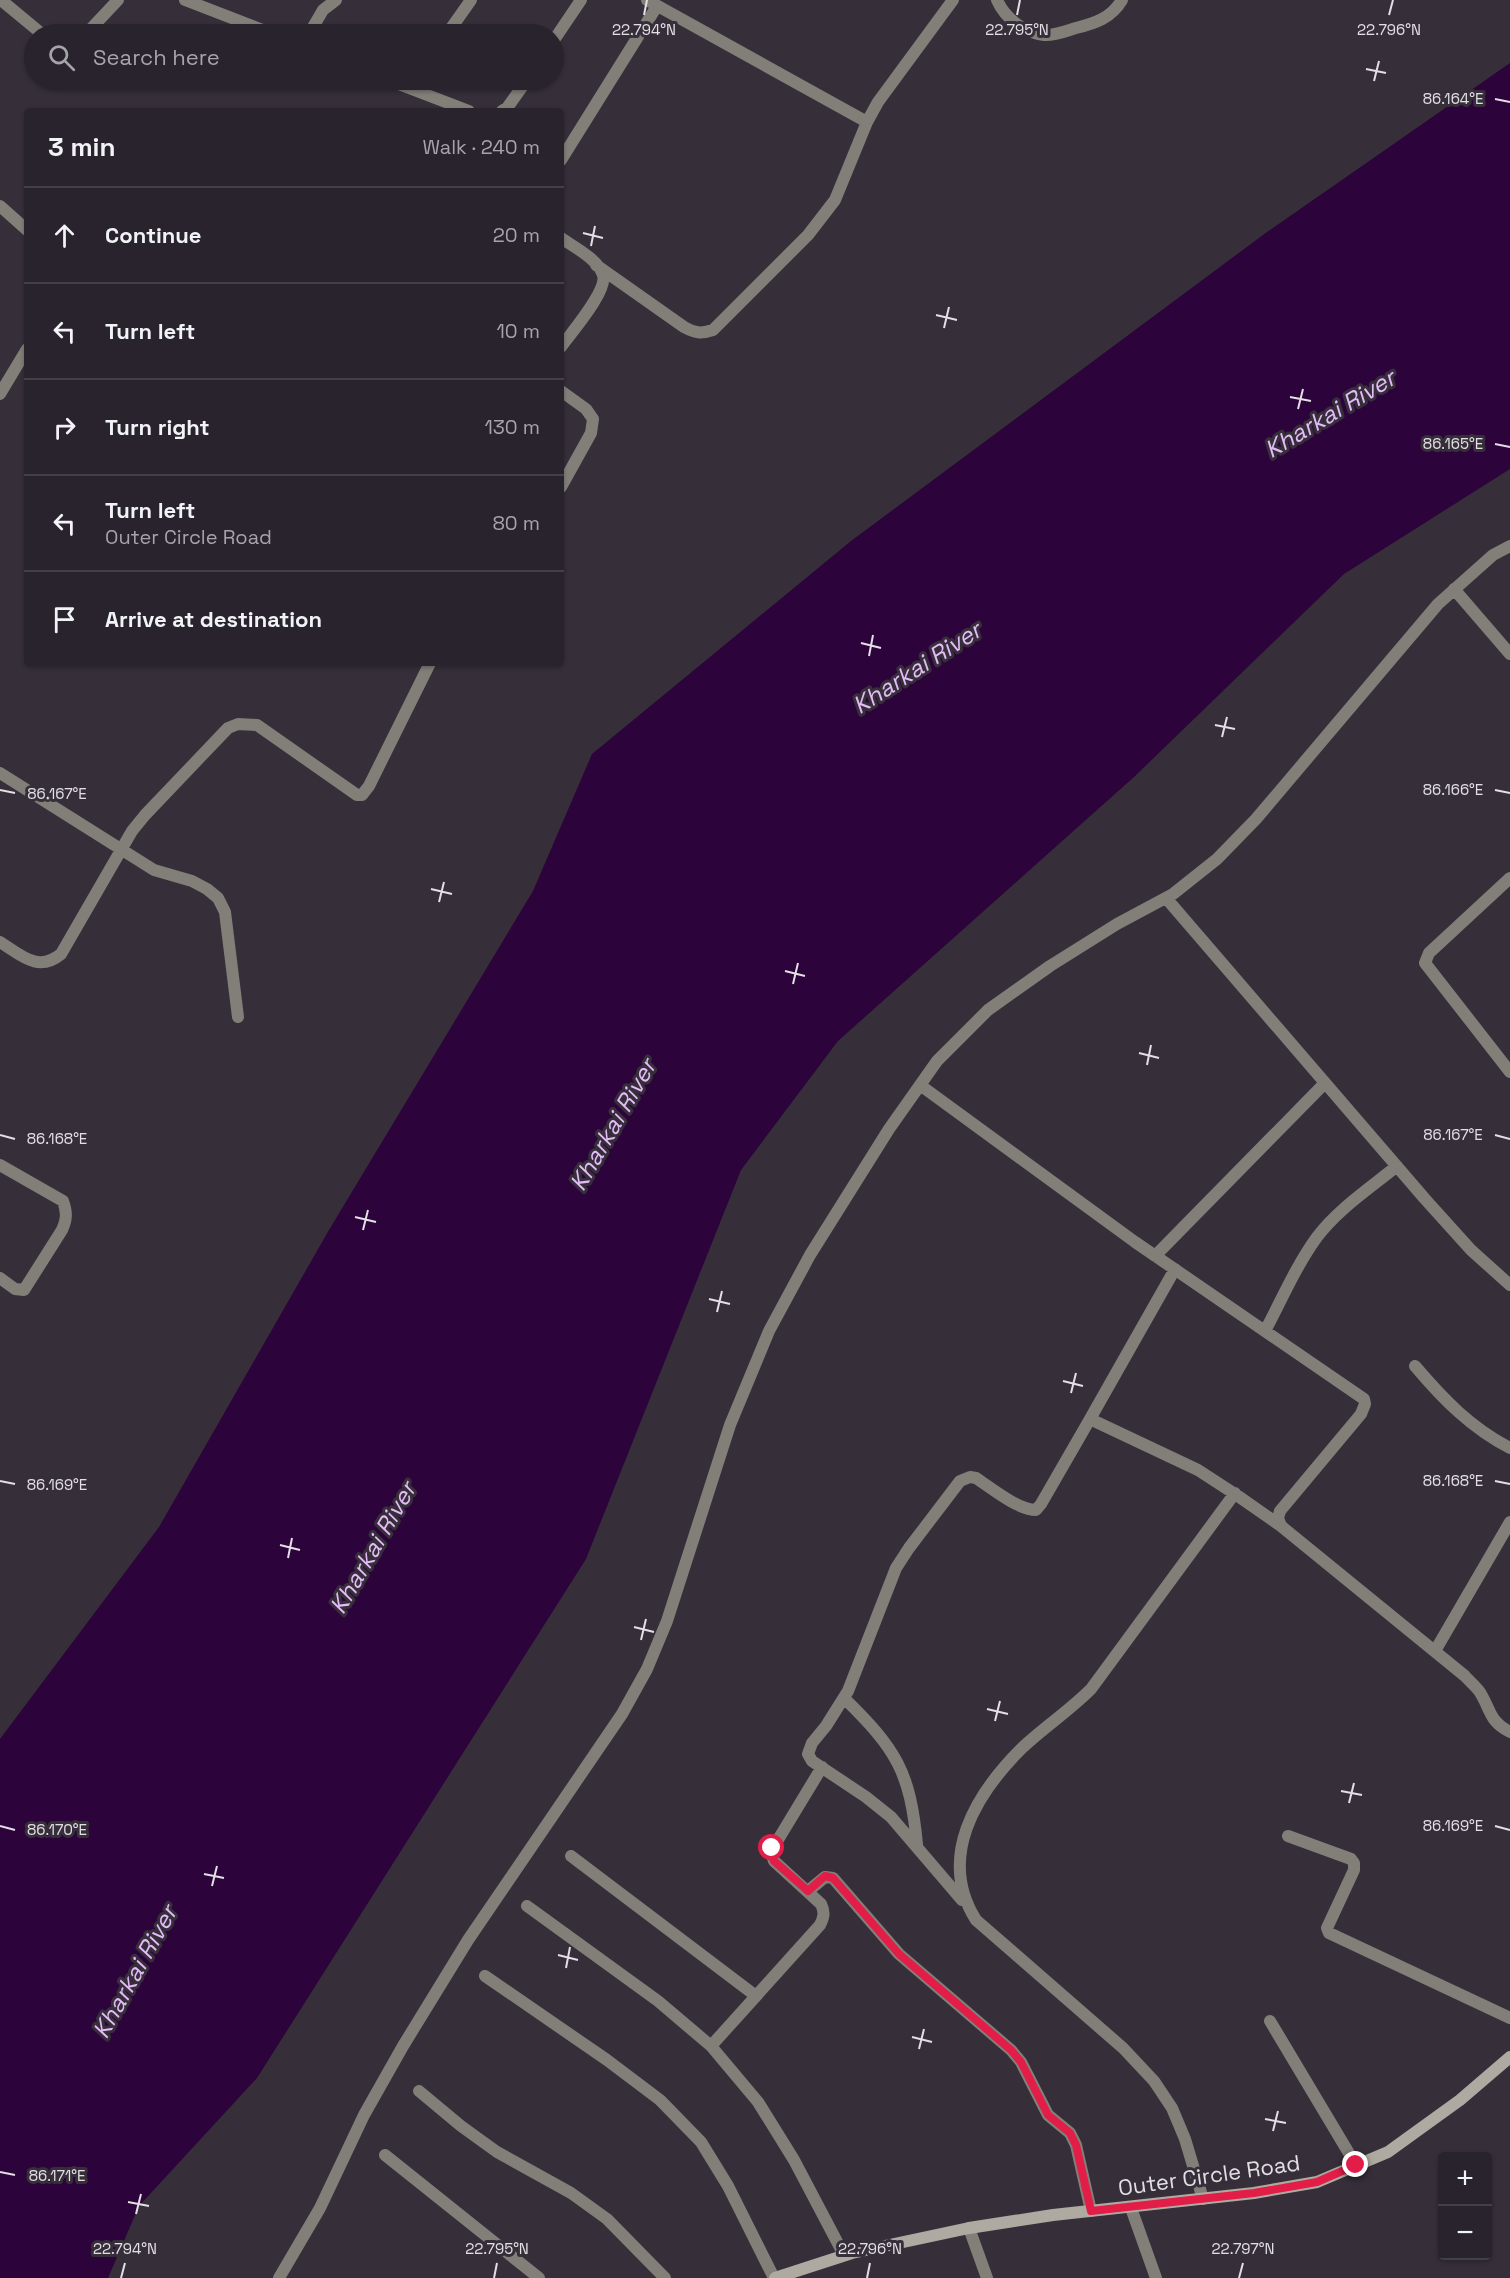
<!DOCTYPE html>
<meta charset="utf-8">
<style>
:root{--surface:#28232c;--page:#302b34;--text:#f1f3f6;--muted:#a5a4a9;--line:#444048}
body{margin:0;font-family:"Space Grotesk",sans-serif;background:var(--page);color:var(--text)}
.controls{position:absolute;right:18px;bottom:18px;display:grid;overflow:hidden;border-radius:6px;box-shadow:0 2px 4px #0004}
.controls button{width:54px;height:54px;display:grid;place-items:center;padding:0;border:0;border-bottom:2px solid var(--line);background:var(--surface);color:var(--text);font:30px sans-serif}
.stop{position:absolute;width:18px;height:18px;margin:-14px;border:4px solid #e11d48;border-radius:50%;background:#fff}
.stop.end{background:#e11d48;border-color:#fff;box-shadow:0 2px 6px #0008}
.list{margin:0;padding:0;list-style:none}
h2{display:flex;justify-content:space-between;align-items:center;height:78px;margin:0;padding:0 24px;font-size:26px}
h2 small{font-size:20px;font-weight:400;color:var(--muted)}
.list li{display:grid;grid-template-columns:39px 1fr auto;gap:18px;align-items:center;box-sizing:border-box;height:96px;padding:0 24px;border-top:2px solid var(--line)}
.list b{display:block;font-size:22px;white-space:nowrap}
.list p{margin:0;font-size:20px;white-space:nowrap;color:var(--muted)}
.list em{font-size:20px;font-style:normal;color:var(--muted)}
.icon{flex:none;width:33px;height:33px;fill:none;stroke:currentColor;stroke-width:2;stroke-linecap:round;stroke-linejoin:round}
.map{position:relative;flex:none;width:1510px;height:2278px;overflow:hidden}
.search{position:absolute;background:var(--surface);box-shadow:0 2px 4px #0004;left:24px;top:24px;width:540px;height:66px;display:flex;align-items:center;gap:15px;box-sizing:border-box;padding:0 21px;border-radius:33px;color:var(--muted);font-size:22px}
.panel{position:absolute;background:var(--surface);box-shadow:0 2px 4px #0004;left:24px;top:108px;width:540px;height:558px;border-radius:6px}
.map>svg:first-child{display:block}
.water{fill:#2c033b}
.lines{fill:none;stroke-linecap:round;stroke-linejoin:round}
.street{stroke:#827f79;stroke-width:12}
.secondary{stroke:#afaaa1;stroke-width:12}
.route{stroke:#e11d48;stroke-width:8}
.ticks{fill:none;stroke:#e3dfe5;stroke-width:2}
.labels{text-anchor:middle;stroke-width:6;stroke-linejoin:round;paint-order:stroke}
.street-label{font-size:22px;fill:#e3dfe5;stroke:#362f3a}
.water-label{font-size:24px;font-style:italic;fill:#e4bbf8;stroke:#362f3a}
.ticks-label{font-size:15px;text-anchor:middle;fill:#e3dfe5;stroke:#362f3a;stroke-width:6;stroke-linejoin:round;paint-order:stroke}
</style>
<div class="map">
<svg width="1510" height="2278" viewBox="0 0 1510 2278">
<rect width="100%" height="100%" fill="#362f3a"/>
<path class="water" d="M1510 63V469L1344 574 1134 777 838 1041 741 1170 586 1559 257 2078 139 2206 108 2278H0V1739L159 1527 329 1230 533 891 592 754 851 541 1267 232Z"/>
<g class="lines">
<path class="street" d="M1 0 42 34
M185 0 273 34
M647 0 867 122
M997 0C1005 18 1024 33 1044 35 1054 36 1066 31 1076 28 1096 23 1111 18 1122 0
M86 34 118 0
M309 34 323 10 336 0
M447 34 471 0
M554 40 581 0
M388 80 469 111
M502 111 507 108 527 80
M561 160 657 6
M0 206 27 230
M561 238C574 247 598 259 603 275 608 291 571 333 561 347
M596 265 684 327C695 333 701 334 713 330L808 235 835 200 867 122 878 102 953 0
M561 391 586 409 593 419 591 433 561 487
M0 394 27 349
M1454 589 1510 654
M0 773 154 870 192 881 207 889 218 898 225 912 238 1017
M1510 878 1429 953 1425 963 1510 1072
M1166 898 1425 1199 1471 1250 1510 1285
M0 942C21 955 38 973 61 954L132 831 145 815 228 728 238 724 257 725 357 795H362L369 786 430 663
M920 1085 1135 1242 1364 1399 1365 1404 1361 1414 1280 1511 1278 1518 1281 1526 1465 1676C1470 1682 1478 1688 1481 1694 1491 1711 1490 1722 1510 1732
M0 1165 63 1201C67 1212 67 1219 62 1230L24 1290 15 1289 0 1278
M1155 1256 1325 1083
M1175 1269 1090 1419 1198 1470 1238 1496 1281 1526
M1265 1331C1282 1299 1296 1266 1317 1237 1338 1209 1370 1188 1397 1166
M1415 1366C1443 1399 1471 1428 1510 1448
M1435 1651 1510 1522
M844 1698C896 1749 910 1771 917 1844
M1288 1836 1351 1859 1354 1863V1870L1327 1928 1329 1933 1510 2018
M571 1856 756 1996
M808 1891 825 1877 833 1878 899 1954 1011 2050 1021 2062 1048 2115 1070 2133 1076 2145 1091 2211
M962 1900 891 1817 866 1797 812 1761 808 1754 812 1743 826 1726 848 1691 896 1568 909 1548 960 1481 970 1477 976 1478C991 1488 1018 1510 1036 1510L1041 1504 1090 1419
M527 1906 658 2001 711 2046 758 2102 794 2160 844 2255
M485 1976 607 2060 660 2100 701 2142 728 2186 774 2278
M1270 2021 1356 2165
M711 2046 820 1925C824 1917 825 1912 821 1904L774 1861 772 1855 773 1848 822 1767
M419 2091 461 2126 497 2152 571 2193 607 2219 665 2278
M385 2155 539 2278
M1203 2199 1185 2139 1172 2108 1154 2081 1123 2048 976 1920C937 1858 975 1795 1021 1749 1043 1728 1069 1711 1091 1689L1235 1493
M1131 2208 1156 2278
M969 2228 987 2278
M279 2278 320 2208 364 2115 403 2046 468 1940 622 1714 647 1669 667 1621 730 1425 769 1331 810 1255 889 1129 937 1061 988 1010 1050 966 1117 924 1173 894 1217 859 1256 819 1438 604 1493 555 1510 546"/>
<path class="secondary" d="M775 2278 852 2253 969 2228 1053 2215 1254 2193 1317 2182 1388 2152 1460 2100 1510 2057"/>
</g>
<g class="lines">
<path class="route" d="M772 1848V1855L774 1861 808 1891 825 1876 833 1878 899 1954 1011 2050 1021 2062 1048 2115 1070 2133 1076 2145 1091 2211 1254 2193 1317 2182 1356 2165"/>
</g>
<path class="ticks" d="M644 15 647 0M1017 15 1020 0M1389 15 1393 0M1366 69 1386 73M1374 81 1379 61M1495 99 1510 102M583 233 603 238M591 246 595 226M936 315 957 320M944 328 949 307M1290 397 1311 401M1298 409 1303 389M1495 444 1510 447M861 643 881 648M869 656 873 635M1215 725 1235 729M1222 737 1227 717M0 790 15 793M1495 790 1510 793M431 889 452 894M439 902 444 882M785 971 805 976M793 984 798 963M1139 1053 1159 1058M1147 1065 1151 1045M0 1135 15 1139M1495 1135 1510 1139M355 1217 376 1222M363 1230 368 1210M709 1299 730 1304M717 1312 722 1291M1063 1381 1083 1386M1071 1393 1076 1373M0 1481 15 1484M1495 1481 1510 1484M280 1545 300 1550M288 1558 292 1538M634 1627 654 1632M641 1640 646 1619M987 1709 1008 1714M995 1721 1000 1701M1341 1791 1362 1795M1349 1803 1354 1783M0 1826 15 1830M1495 1826 1510 1830M204 1874 224 1878M212 1886 217 1866M558 1955 578 1960M566 1968 570 1947M912 2037 932 2042M919 2049 924 2029M1265 2119 1286 2123M1273 2131 1278 2111M0 2172 15 2175M128 2202 149 2206M136 2214 141 2194M121 2278 125 2263M494 2278 497 2263M867 2278 870 2263M1239 2278 1243 2263"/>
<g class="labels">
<g class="street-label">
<text transform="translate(1209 2175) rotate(-8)" y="8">Outer Circle Road</text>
</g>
<g class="water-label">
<text transform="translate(1330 414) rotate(-31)" y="8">Kharkai River</text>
<text transform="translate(917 668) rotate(-33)" y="8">Kharkai River</text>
<text transform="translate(613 1125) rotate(-60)" y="8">Kharkai River</text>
<text transform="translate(373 1548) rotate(-60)" y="8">Kharkai River</text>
<text transform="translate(135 1972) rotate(-61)" y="8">Kharkai River</text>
</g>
</g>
<g class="ticks-label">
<text x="644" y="35">22.794°N</text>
<text x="1017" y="35">22.795°N</text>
<text x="1389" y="35">22.796°N</text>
<text x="1453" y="104">86.164°E</text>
<text x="1453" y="449">86.165°E</text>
<text x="1453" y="795">86.166°E</text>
<text x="57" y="799">86.167°E</text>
<text x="1453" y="1140">86.167°E</text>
<text x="57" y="1144">86.168°E</text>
<text x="1453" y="1486">86.168°E</text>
<text x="57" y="1490">86.169°E</text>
<text x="1453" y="1831">86.169°E</text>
<text x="57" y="1835">86.170°E</text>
<text x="57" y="2181">86.171°E</text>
<text x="125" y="2254">22.794°N</text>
<text x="497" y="2254">22.795°N</text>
<text x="870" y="2254">22.796°N</text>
<text x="1243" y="2254">22.797°N</text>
</g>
</svg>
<div class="controls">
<button>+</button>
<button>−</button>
</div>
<div class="stop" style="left:772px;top:1848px"></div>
<div class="stop end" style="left:1356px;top:2165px"></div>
<div class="search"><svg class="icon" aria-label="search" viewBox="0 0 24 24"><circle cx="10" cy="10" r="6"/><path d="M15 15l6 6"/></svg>Search here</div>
<section class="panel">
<h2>3 min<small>Walk · 240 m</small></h2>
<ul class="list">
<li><svg class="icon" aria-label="ahead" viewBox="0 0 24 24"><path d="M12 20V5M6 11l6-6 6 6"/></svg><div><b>Continue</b></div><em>20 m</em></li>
<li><svg class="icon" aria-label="left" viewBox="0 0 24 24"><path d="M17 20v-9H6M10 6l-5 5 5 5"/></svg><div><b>Turn left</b></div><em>10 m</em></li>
<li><svg class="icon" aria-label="right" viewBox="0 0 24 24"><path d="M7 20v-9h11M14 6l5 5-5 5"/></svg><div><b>Turn right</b></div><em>130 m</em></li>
<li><svg class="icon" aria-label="left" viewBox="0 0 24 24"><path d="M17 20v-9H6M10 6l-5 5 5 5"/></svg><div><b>Turn left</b><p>Outer Circle Road</p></div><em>80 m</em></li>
<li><svg class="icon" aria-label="arrive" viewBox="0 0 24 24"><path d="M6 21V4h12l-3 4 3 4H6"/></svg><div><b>Arrive at destination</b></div></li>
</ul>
</section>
</div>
